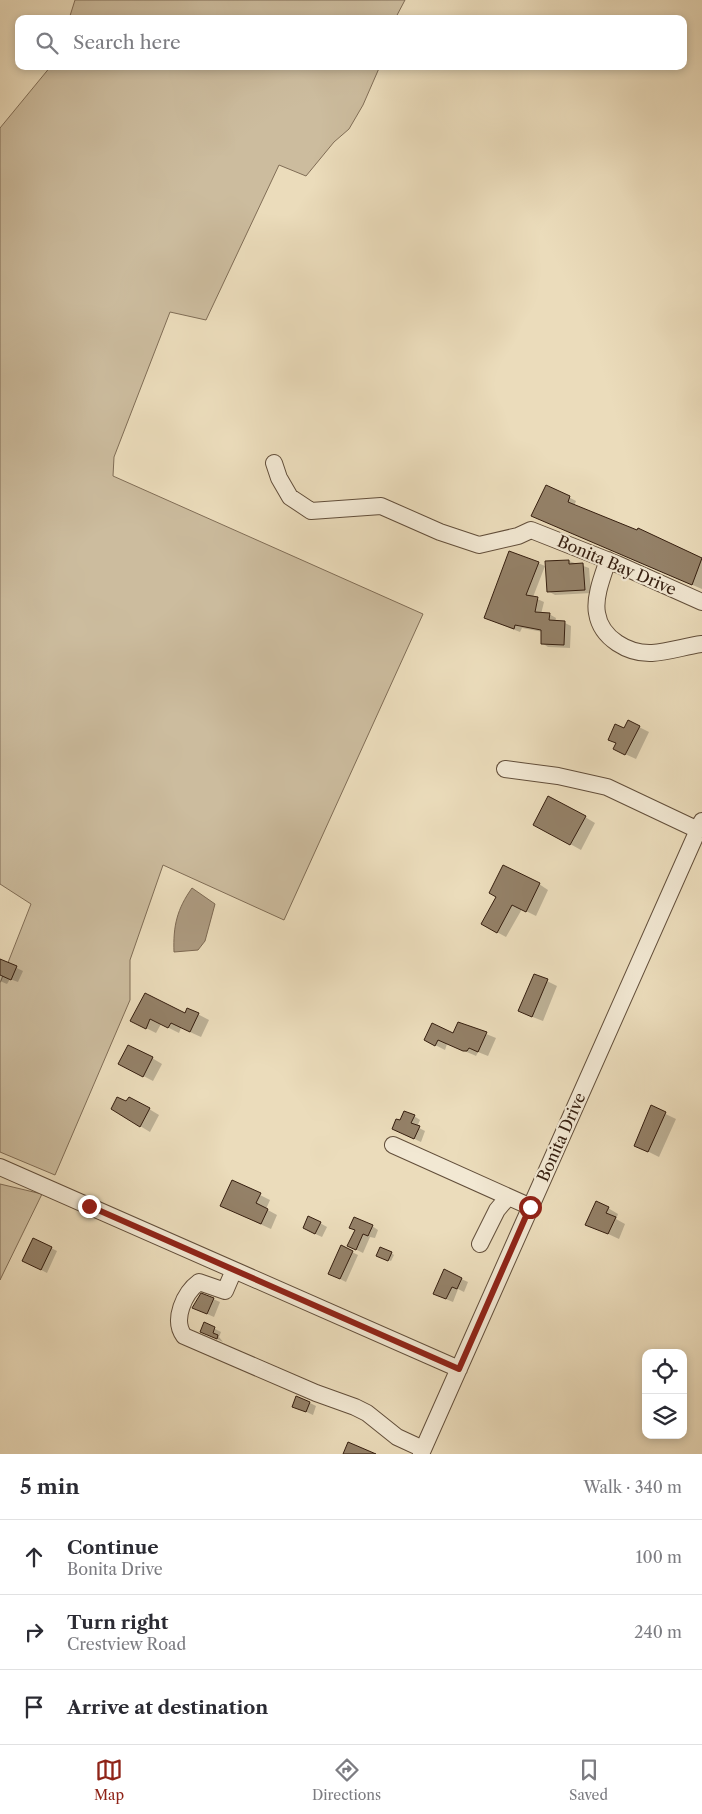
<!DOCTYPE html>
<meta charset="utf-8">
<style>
:root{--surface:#fff;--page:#f7f7f7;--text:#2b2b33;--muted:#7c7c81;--line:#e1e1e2;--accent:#8f2418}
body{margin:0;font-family:"Libre Caslon Text",serif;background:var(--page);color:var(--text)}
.controls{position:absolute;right:15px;bottom:15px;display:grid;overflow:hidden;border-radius:10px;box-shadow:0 2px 8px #0003}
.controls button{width:45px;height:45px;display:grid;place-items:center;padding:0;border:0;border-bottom:1px solid var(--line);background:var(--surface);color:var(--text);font:25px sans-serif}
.stop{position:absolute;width:15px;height:15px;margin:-11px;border:4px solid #8f2418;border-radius:50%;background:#fff}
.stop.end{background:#8f2418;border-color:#fff;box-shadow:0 1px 5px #0008}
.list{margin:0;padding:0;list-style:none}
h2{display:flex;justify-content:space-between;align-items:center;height:65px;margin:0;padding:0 20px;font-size:21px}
h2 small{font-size:16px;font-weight:400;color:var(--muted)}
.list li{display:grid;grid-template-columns:32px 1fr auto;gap:15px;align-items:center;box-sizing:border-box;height:75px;padding:0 20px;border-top:1px solid var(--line)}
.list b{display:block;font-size:19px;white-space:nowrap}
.list p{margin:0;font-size:16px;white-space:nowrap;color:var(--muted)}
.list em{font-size:16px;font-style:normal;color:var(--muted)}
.icon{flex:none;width:28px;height:28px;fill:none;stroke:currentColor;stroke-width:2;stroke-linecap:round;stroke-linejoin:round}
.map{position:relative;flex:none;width:702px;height:1454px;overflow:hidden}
.search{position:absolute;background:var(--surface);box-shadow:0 2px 8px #0003;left:15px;right:15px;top:15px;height:55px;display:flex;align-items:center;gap:12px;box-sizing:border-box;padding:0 18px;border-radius:10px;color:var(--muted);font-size:19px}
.sheet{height:290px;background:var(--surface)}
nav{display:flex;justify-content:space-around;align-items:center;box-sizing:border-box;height:70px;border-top:1px solid var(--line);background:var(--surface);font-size:14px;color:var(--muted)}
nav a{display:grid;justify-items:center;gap:2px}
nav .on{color:var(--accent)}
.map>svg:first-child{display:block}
.green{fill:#ccbc9e;stroke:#806d56}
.water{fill:#ad9b81;stroke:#7d6953}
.shadow{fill:#0003}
.building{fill:#948168;stroke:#351e0f}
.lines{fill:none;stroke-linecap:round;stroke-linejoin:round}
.minor-casing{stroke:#624e3a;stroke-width:18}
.minor{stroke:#f2e8d3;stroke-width:16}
.route{stroke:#8f2418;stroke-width:6}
.labels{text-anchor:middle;stroke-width:4.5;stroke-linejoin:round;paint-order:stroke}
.street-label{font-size:16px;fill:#351e0f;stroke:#f2e8d3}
</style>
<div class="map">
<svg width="702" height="1454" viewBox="0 0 702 1454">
<rect width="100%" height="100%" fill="#ebdcbb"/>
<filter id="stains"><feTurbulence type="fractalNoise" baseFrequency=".004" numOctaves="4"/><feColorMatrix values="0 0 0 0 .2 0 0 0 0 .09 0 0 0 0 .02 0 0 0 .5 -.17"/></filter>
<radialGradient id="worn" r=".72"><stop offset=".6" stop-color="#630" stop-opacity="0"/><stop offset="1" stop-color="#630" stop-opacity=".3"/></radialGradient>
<path class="green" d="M75 0H405L395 19H69Z
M51 66H380L363 105 349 129 334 142 306 176 279 165 206 320 170 312 114 457 113 476 423 614 284 920 163 865 130 960V1000L55 1175 0 1152V983L31 904 0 884V128Z
M0 1184 42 1194 0 1280Z"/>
<path class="water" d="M192 888 215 904 205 941 198 950 174 952C173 926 177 909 192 888Z"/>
<path class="shadow" d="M547 486 576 501 574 506 638 532 639 530 702 560V589L539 519Z
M569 561 589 568 591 593 555 595 548 591Z
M538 563 545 566 533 597 544 602 541 614H549L556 618 555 622 565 623 571 626 570 648 548 647 542 643 543 632 522 628 520 632 485 618Z
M639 727 649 732 636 759 625 754 624 730Z
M585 817 595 823 581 850 545 830Z
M539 884 548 890 536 916 522 909 506 937 482 924Z
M0 960 23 971 18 982 10 979 7 984 0 981Z
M547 981 557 986 543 1021 530 1016Z
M188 1009 209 1020 201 1037 181 1028 179 1033 161 1024 156 1033 132 1021 185 1015Z
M459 1023 496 1038 488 1056 478 1052 476 1056 474 1055 447 1044 445 1050 425 1040 454 1035Z
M152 1058 162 1064 153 1081 130 1069Z
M651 1107 676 1119 659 1157 635 1145Z
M112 1109H149L159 1115 150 1132Z
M414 1116 420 1120 417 1127 425 1131 421 1142 400 1132V1122Z
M260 1195 270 1200 266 1209 277 1215 271 1229 232 1211Z
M608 1208 618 1214 616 1219 625 1224 619 1239 587 1224Z
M320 1223 327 1227 322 1237 311 1232Z
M372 1226 378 1230 375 1238 370 1237 363 1253 349 1246Z
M51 1248 57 1251 47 1273 30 1264Z
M352 1252 358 1255 346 1282 336 1277Z
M391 1253 394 1255 391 1261 380 1257Z
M444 1271 468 1282 464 1292 458 1289 453 1302 441 1297Z
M213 1299 220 1302 214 1317 200 1311Z
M205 1324 221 1332 219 1337 223 1342 208 1335Z
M310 1403 316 1406 313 1415 294 1406Z"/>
<path class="building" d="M546 485 570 496 568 502 637 530 638 528 702 558 692 585 531 516Z
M509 551 539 562 526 595 538 597 535 612 550 613 549 620 565 621 564 645 541 644V630L515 625 514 629 484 618Z
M569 560V564L583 563 585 590 547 592 545 561Z
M628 720 640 726 625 755 613 749 616 743 608 740 615 724 624 728Z
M548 796 586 816 570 845 533 825Z
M503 865 540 883 526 912 512 905 497 933 481 924 496 897 489 893Z
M0 959 17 966 11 980 0 975Z
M534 974 548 979 532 1017 518 1011Z
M145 993 185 1013 187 1008 199 1013 190 1032 171 1023 168 1028 150 1019 146 1029 130 1021Z
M458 1022 487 1032 478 1052 469 1048 467 1051H463L438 1040 435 1046 424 1040 432 1023 453 1033Z
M128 1045 153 1057 143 1077 118 1064Z
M117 1097 126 1101 129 1097 150 1108 140 1127 111 1109Z
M651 1105 666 1112 648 1152 634 1146Z
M404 1111 415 1115 411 1123 420 1126 414 1139 392 1129 396 1119 400 1120Z
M232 1180 261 1193 256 1203 268 1209 261 1224 220 1206Z
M596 1201 609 1207 606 1213 616 1217 608 1234 585 1225Z
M308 1216 321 1222 315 1234 303 1228Z
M354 1217 373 1225 368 1236 363 1234 356 1250 347 1246 355 1230 349 1228Z
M33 1238 52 1247 41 1270 22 1261Z
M341 1245 353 1251 340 1279 328 1274Z
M380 1247 392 1252 388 1261 376 1256Z
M444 1269 462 1278 457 1289 452 1287 446 1299 433 1294Z
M201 1293 214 1298 207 1314 192 1308Z
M204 1322 215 1327 213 1333 218 1335 217 1339 200 1332Z
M296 1396 310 1402 306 1412 292 1407Z
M348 1442 376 1454H343Z"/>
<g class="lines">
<g class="minor-casing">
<path id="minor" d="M274 463 279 478 290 497 311 511 381 506 440 532 479 545 518 536 531 530 617 564 702 602
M608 560C603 575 594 597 597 613 601 639 629 654 652 653 669 652 686 646 702 644
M505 769 558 776 607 787 698 830
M393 1145 531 1207
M0 1167 459 1369
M480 1244 497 1210 508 1197
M234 1270 225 1291 199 1282C184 1293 172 1320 184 1336L316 1393 355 1407 367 1413 397 1437 423 1449
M421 1454 702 821"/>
</g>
<use href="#minor" class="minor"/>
</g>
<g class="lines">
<path class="route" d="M89 1206 459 1369 530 1207"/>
</g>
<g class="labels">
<g class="street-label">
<text transform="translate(617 565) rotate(23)" y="6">Bonita Bay Drive</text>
<text transform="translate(561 1137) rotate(-66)" y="6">Bonita Drive</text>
</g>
</g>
<rect width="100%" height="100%" filter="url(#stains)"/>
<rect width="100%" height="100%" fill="url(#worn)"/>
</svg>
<div class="controls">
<button><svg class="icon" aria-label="locate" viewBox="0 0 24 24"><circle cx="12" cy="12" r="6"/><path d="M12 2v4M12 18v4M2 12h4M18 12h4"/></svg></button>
<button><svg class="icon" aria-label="layers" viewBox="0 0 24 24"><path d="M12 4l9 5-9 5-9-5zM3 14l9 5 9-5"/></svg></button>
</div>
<div class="stop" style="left:530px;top:1207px"></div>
<div class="stop end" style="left:89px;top:1206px"></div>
<div class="search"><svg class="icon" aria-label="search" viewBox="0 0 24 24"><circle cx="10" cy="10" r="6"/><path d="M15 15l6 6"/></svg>Search here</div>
</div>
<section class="sheet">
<h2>5 min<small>Walk · 340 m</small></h2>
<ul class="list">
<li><svg class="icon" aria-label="ahead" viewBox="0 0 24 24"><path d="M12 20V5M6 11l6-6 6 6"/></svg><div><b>Continue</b><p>Bonita Drive</p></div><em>100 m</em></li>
<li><svg class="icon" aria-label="right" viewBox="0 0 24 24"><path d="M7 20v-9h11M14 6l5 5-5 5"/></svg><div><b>Turn right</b><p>Crestview Road</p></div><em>240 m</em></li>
<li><svg class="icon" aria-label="arrive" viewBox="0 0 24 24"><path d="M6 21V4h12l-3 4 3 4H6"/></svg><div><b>Arrive at destination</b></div></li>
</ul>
</section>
<nav>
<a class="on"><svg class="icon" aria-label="map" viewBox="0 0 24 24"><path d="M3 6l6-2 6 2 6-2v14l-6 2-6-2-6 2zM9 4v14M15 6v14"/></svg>Map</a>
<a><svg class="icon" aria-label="directions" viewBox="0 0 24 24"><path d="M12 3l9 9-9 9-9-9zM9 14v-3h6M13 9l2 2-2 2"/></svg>Directions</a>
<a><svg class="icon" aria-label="saved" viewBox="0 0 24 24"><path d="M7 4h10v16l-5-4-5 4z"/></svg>Saved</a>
</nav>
